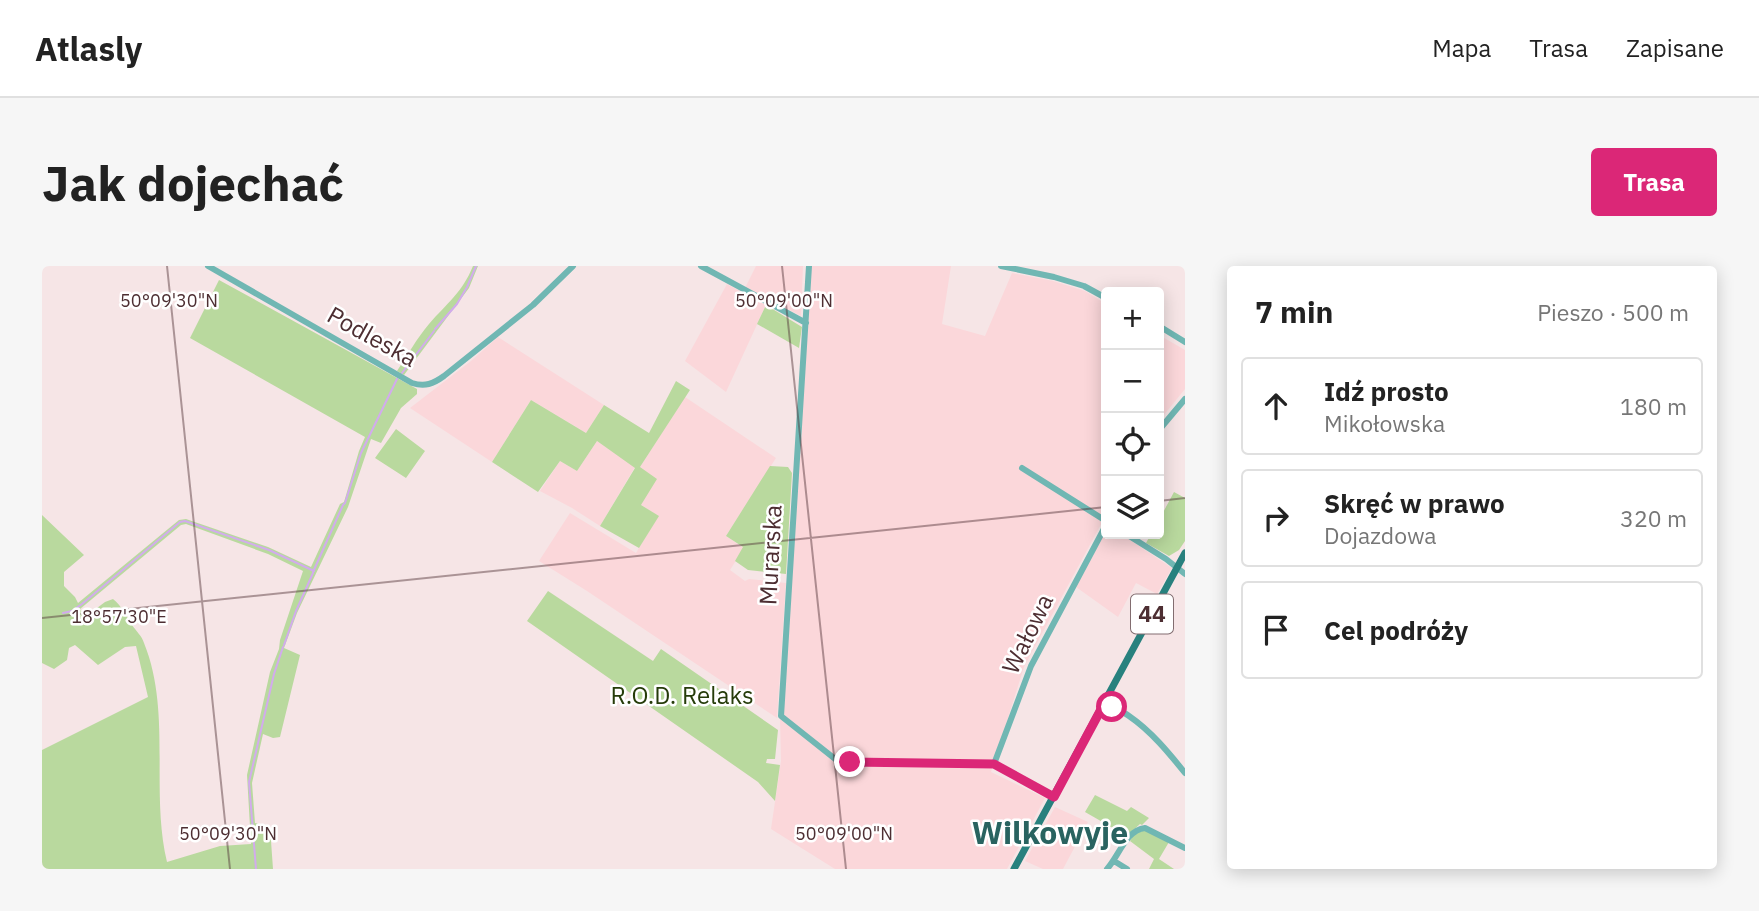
<!DOCTYPE html>
<html lang="pl">
<meta charset="utf-8">
<style>
:root{--surface:#fff;--page:#f6f6f6;--text:#222;--muted:#767676;--line:#e0e0e0;--accent:#db2777}
body{margin:0;font-family:"IBM Plex Sans",sans-serif;background:var(--page);color:var(--text)}
.controls{position:absolute;right:21px;top:21px;display:grid;overflow:hidden;border-radius:7px;box-shadow:0 4px 18px #0003}
.controls button{width:63px;height:63px;display:grid;place-items:center;padding:0;border:0;border-bottom:2px solid var(--line);background:var(--surface);color:var(--text);font:35px sans-serif}
.stop{position:absolute;width:21px;height:21px;margin:-16px;border:5px solid #db2777;border-radius:50%;background:#fff}
.stop.end{background:#db2777;border-color:#fff;box-shadow:0 2px 7px #0008}
.list{margin:0;padding:0;list-style:none}
h2{display:flex;justify-content:space-between;align-items:center;height:91px;margin:0;padding:0 28px;font-size:30px}
h2 small{font-size:23px;font-weight:400;color:var(--muted)}
.list li{display:grid;grid-template-columns:46px 1fr auto;gap:21px;align-items:center;box-sizing:border-box;height:98px;margin:0 14px 14px;padding:0 14px;border:2px solid var(--line);border-radius:7px}
.list b{display:block;font-size:26px;white-space:nowrap}
.list p{margin:0;font-size:23px;white-space:nowrap;color:var(--muted)}
.list em{font-size:23px;font-style:normal;color:var(--muted)}
.icon{flex:none;width:38px;height:38px;fill:none;stroke:currentColor;stroke-width:2;stroke-linecap:round;stroke-linejoin:round}
.map{position:relative;flex:none;width:1143px;height:603px;overflow:hidden;border-radius:7px}
header{display:flex;align-items:center;gap:42px;box-sizing:border-box;height:98px;padding:0 35px;background:var(--surface);border-bottom:2px solid var(--line)}
header strong{font-size:33px}
nav{display:flex;gap:38px;margin-inline-start:auto;font-size:24px}
.intro{display:flex;align-items:center;justify-content:space-between;box-sizing:border-box;height:168px;padding:0 42px}
h1{margin:0;font-size:49px}
.button{padding:18px 32px;border-radius:7px;background:var(--accent);color:#fff;font-size:24px;font-weight:700}
main{display:flex;gap:42px;padding:0 42px}
aside{flex:1;background:var(--surface);border-radius:7px;box-shadow:0 4px 18px #0003}
.map>svg:first-child{display:block}
.built{fill:#fbd7da}
.green{fill:#b9d99e;fill-rule:evenodd}
.lines{fill:none;stroke-linecap:round;stroke-linejoin:round}
.stream{stroke:#d2abed;stroke-width:2}
.minor{stroke:#70b7b3;stroke-width:6}
.major{stroke:#28817e;stroke-width:7}
.route{stroke:#db2777;stroke-width:9}
.ticks{fill:none;stroke:#4d2e32;stroke-width:2;stroke-opacity:0.45}
.labels{text-anchor:middle;stroke-width:5;stroke-linejoin:round;paint-order:stroke}
.shield{fill:#fff;stroke:#826d70;stroke-width:2}
.shield-label{font-size:23px;font-weight:bold;fill:#4d2e32}
.street-label{font-size:24px;fill:#4d2e32;stroke:#fff}
.park-label{font-size:24px;fill:#263c0a;stroke:#fff}
.district-label{font-size:32px;font-weight:bold;fill:#296360;stroke:#fff}
.ticks-label{font-size:18px;text-anchor:middle;fill:#4d2e32;stroke:#fff;stroke-width:5;stroke-linejoin:round;paint-order:stroke}
</style>
<header>
<strong>Atlasly</strong>
<nav><a>Mapa</a><a>Trasa</a><a>Zapisane</a></nav>
</header>
<div class="intro"><h1>Jak dojechać</h1><a class="button">Trasa</a></div>
<main>
<div class="map">
<svg width="1143" height="603" viewBox="0 0 1143 603">
<rect width="100%" height="100%" fill="#f6e5e6"/>
<path class="built" d="M714 0H761L759 50 703 22Z
M769 0H909L900 58 943 70 970 7 1011 15 1043 25 1064 38V249L982 401 949 506 1003 532 965 603H793L729 563 739 495 738 451Z
M685 18 724 39 684 126 643 95Z
M1117 69 1143 84V123L1117 155Z
M456 71 562 139 544 167 489 134 450 196 368 142 429 95Z
M643 131 734 192 684 270 702 282 688 304 703 315 707 313 744 317 735 452 545 325 497 295 528 247 594 287 616 250 599 239 598 201Z
M555 175 593 201 558 260 530 242 498 225 518 195 535 205Z
M1064 263V268H1079L1130 302 1115 328 1094 317 1076 351 1034 321Z
M1013 541 1046 556 1021 603H1001L983 595Z"/>
<path class="green" d="M431 0H436L427 22 362 109 355 105C365 90 375 72 387 58 405 37 420 27 431 0Z
M177 14 375 123V128L359 142 339 177 329 173 306 241 255 347 242 382 258 389 238 471 231 472 221 468 210 517 213 557 228 561 231 603H0V484L106 431 94 380 83 381 56 399 33 379 27 382 25 394 12 403 0 397V249L42 289 22 306V320L33 331 36 337 137 254 144 253 226 281 269 301 298 238 302 236 317 185 323 171 148 72ZM144 258 226 288 261 305 238 374 237 383 228 406 205 509 209 578 178 580 125 596C108 525 130 446 102 377 100 370 94 365 90 359 84 350 80 340 71 333L63 336 43 351 38 343 139 259Z
M724 39 760 61 757 82 715 58Z
M634 115 648 124 598 201 615 213 599 239 617 250 597 282 558 260 593 202 555 175 535 205 518 195 496 226 450 196 489 134 544 167 562 139 607 167Z
M354 163 383 185 364 212 333 192Z
M728 200 746 201 750 207 744 308 706 304 693 295 701 281 684 270Z
M1132 226 1143 232V275L1137 284 1127 290 1104 277 1109 268H1117V254Z
M506 325 611 395 619 383 736 464 733 493H725L724 497 738 499 733 535 716 516 485 355Z
M1053 529 1085 545 1089 541 1107 552 1100 559 1098 558 1085 570 1043 546Z
M1103 564 1127 576 1117 593 1132 603H1107L1112 593 1088 575 1092 568Z"/>
<g class="lines">
<path class="stream" d="M393 63 415 38 425 21 434 0
M360 107 392 65
M271 306 301 239 303 237 319 187 355 113
M21 347 30 345 40 338 138 256 143 255 227 284 272 305
M242 379 254 345 271 307
M214 603 207 516 232 408 241 381"/>
<path class="minor" d="M166 0 370 117C383 121 391 118 402 110L491 39 531 0
M659 0 764 57
M767 0 739 450 797 496 952 498 1011 531
M959 0 1012 11 1042 20 1064 32
M1117 60 1143 76
M1117 164 1143 133
M980 202 1064 255
M1084 268 1124 293 1143 308
M1063 436C1071 441 1080 445 1087 450 1109 465 1127 487 1143 507
M952 498 989 400 1064 259
M1072 595 1085 603
M1065 603C1077 590 1084 564 1103 562L1143 582"/>
<path class="major" d="M972 603 1143 287"/>
</g>
<g class="lines">
<path class="route" d="M808 496 952 498 1012 531 1063 436 1070 441"/>
</g>
<path class="ticks" d="M125 0 188 603M740 0 804 603M1117 235 1143 232M0 352 1064 241"/>
<g class="labels">
<rect class="shield" x="1089" y="328.5" width="42" height="39" rx="5"/>
<g class="shield-label">
<text x="1110" y="356">44</text>
</g>
<g class="street-label">
<text transform="translate(330 71) rotate(29)" y="8">Podleska</text>
<text transform="translate(729 289) rotate(-87)" y="8">Murarska</text>
<text transform="translate(986 368) rotate(-64)" y="8">Wałowa</text>
</g>
<g class="park-label">
<text x="640" y="438">R.O.D. Relaks</text>
</g>
<g class="district-label">
<text x="1008" y="578">Wilkowyje</text>
</g>
</g>
<g class="ticks-label">
<text x="127" y="41">50°09'30"N</text>
<text x="742" y="41">50°09'00"N</text>
<text x="77" y="357">18°57'30"E</text>
<text x="186" y="574">50°09'30"N</text>
<text x="802" y="574">50°09'00"N</text>
</g>
</svg>
<div class="controls">
<button>+</button>
<button>−</button>
<button><svg class="icon" aria-label="locate" viewBox="0 0 24 24"><circle cx="12" cy="12" r="6"/><path d="M12 2v4M12 18v4M2 12h4M18 12h4"/></svg></button>
<button><svg class="icon" aria-label="layers" viewBox="0 0 24 24"><path d="M12 4l9 5-9 5-9-5zM3 14l9 5 9-5"/></svg></button>
</div>
<div class="stop" style="left:1070px;top:441px"></div>
<div class="stop end" style="left:808px;top:496px"></div>
</div>
<aside>
<h2>7 min<small>Pieszo · 500 m</small></h2>
<ul class="list">
<li><svg class="icon" aria-label="ahead" viewBox="0 0 24 24"><path d="M12 20V5M6 11l6-6 6 6"/></svg><div><b>Idź prosto</b><p>Mikołowska</p></div><em>180 m</em></li>
<li><svg class="icon" aria-label="right" viewBox="0 0 24 24"><path d="M7 20v-9h11M14 6l5 5-5 5"/></svg><div><b>Skręć w prawo</b><p>Dojazdowa</p></div><em>320 m</em></li>
<li><svg class="icon" aria-label="arrive" viewBox="0 0 24 24"><path d="M6 21V4h12l-3 4 3 4H6"/></svg><div><b>Cel podróży</b></div></li>
</ul>
</aside>
</main>
